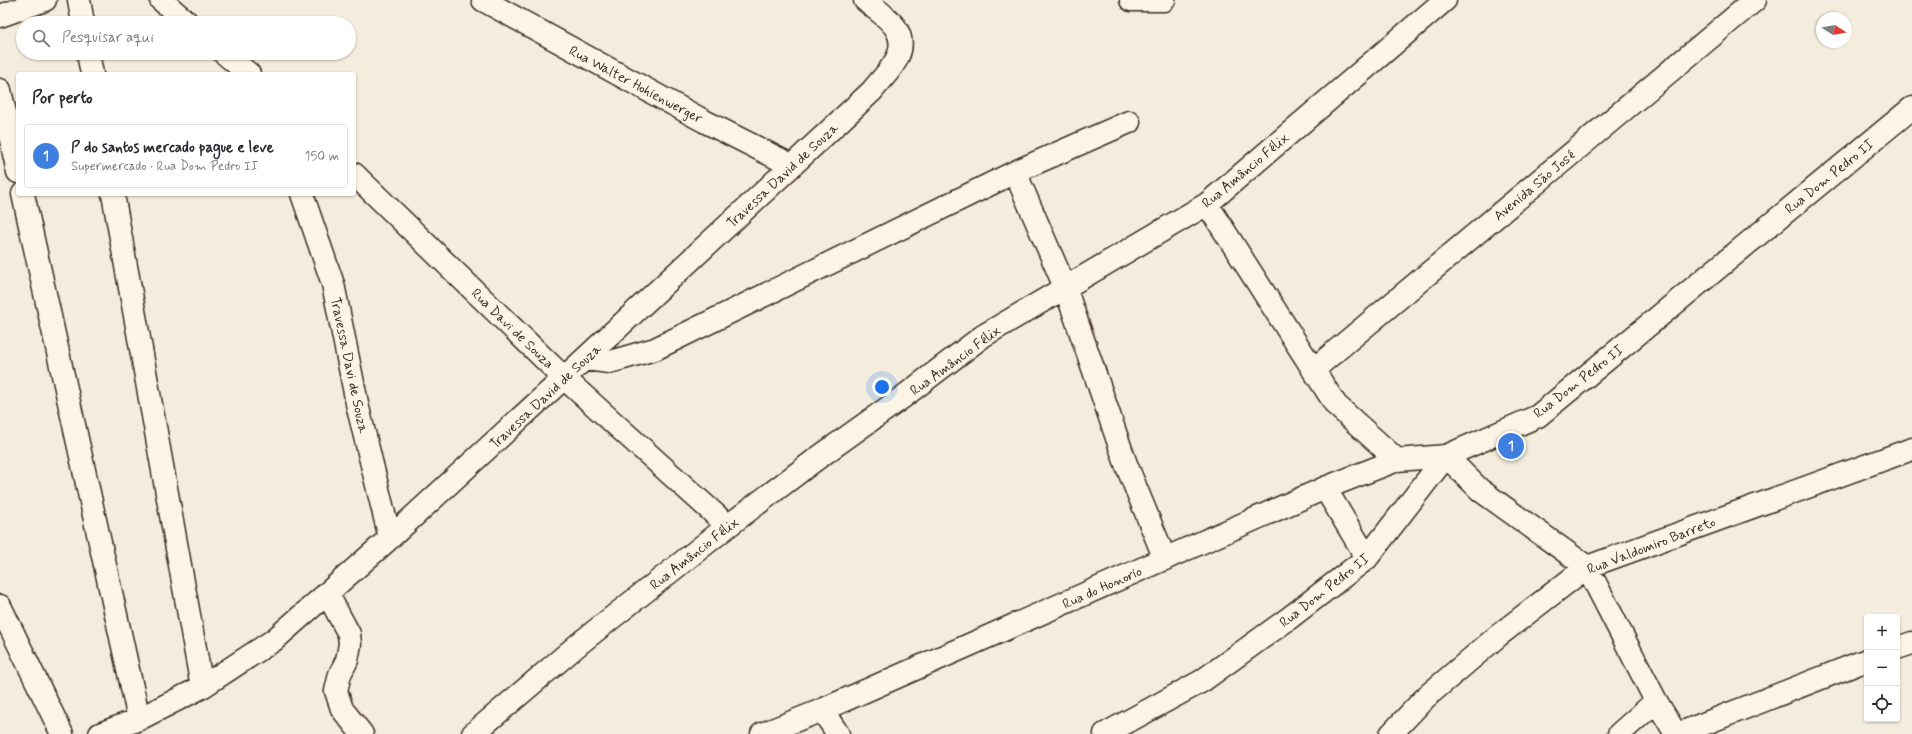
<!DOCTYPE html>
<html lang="pt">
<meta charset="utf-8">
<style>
:root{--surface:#fff;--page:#f7f7f7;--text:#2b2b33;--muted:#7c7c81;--line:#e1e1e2;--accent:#ea580c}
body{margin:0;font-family:Mynerve,sans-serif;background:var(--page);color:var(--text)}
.controls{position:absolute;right:12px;bottom:12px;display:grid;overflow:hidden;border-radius:4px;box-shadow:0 1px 3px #0004}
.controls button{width:36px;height:36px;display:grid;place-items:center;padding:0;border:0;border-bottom:1px solid var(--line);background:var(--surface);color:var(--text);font:20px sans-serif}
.compass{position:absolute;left:1816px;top:12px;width:36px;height:36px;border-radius:50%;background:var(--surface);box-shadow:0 1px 3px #0004;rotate:101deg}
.you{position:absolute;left:882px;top:387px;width:14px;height:14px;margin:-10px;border:3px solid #fff;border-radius:50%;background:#1a73e8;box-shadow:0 0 0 6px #1a73e833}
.badge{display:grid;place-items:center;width:26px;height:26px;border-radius:50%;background:var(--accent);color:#fff;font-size:13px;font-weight:700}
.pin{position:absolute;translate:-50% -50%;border:2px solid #fff;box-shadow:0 1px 4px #0006}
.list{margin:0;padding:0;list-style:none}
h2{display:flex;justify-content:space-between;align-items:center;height:52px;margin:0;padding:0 16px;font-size:17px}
h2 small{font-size:13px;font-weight:400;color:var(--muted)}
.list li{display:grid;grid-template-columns:26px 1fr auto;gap:12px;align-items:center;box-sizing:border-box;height:64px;margin:0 8px 8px;padding:0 8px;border:1px solid var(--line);border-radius:4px}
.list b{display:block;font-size:15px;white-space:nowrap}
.list p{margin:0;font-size:13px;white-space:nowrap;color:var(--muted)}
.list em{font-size:13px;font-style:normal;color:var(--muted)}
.icon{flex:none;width:22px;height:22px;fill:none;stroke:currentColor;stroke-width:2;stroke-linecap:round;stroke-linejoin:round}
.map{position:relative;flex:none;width:1912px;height:734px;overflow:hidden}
.search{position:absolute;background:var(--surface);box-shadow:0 1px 3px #0004;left:16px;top:16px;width:340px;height:44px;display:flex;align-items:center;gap:10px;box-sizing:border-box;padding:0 14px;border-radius:22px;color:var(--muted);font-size:15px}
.panel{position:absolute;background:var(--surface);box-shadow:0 1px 3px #0004;left:16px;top:72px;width:340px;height:124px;border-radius:4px}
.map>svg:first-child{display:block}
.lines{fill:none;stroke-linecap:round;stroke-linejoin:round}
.street-casing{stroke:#3b2a1e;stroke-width:25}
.secondary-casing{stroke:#3b2a1e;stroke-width:25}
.street{stroke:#fcf5e5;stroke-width:22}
.secondary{stroke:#fcf5e5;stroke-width:22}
.labels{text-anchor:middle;stroke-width:3;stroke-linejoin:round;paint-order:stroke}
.street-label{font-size:14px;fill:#3b2a1e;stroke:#fcf5e5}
</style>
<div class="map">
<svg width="1912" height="734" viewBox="0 0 1912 734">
<rect width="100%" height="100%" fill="#f4eddd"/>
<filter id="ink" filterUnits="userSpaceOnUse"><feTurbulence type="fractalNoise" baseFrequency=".025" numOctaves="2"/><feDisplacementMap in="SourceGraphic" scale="8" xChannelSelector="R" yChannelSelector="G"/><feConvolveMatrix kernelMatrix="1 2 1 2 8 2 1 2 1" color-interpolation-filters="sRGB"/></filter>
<g filter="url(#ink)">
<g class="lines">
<g class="street-casing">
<path id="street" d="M79 0 83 23
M161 0 188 23
M483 0 704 121 791 165
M1131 0H1164
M0 16 45 0
M88 53 92 74
M224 53 249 74
M0 90 18 172
M1015 172 1065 287 1126 464 1165 559
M354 174 564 378 728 526
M23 194 139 719
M113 194 202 687
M302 194 333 284 358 408 390 538
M1207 204 1336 405 1397 460
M585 359 610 362 655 349 1015 172 1129 122
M1313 370 1755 0
M1325 488 1367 558
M327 593 349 634 350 644 347 660 340 674 336 691 342 709 362 734
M0 606 62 734
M1897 648 1912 643
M822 710 838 734
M100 734 139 719 202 687 274 640 390 538 564 378 872 91C887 72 912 52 895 27 888 17 874 8 865 0
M473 734 580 643 728 526 815 460 903 397 983 336 1207 204 1445 0
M1105 734 1202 681 1288 619 1367 558 1446 456 1480 490 1587 567 1656 701 1676 734
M1391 734 1426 697 1499 635 1587 567 1912 449
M1619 734 1656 701
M1678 734 1867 660"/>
</g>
<g class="secondary-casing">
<path id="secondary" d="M762 734 822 710 1325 488 1397 460 1446 456 1538 416 1912 108"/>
</g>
<use href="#street" class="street"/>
<use href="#secondary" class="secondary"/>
</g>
</g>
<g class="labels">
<g class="street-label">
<text transform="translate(636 84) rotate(28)" y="5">Rua Walter Hohienwerger</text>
<text transform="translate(1245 170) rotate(-40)" y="5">Rua Amâncio Félix</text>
<text transform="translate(782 175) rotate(-43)" y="5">Travessa David de Souza</text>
<text transform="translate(1829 176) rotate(-39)" y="5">Rua Dom Pedro II</text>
<text transform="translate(1534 185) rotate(-40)" y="5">Avenida São José</text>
<text transform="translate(513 328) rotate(44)" y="5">Rua Davi de Souza</text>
<text transform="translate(955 360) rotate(-36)" y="5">Rua Amâncio Félix</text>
<text transform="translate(350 365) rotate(78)" y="5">Travessa Davi de Souza</text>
<text transform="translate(1578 381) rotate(-38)" y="5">Rua Dom Pedro II</text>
<text transform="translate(545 396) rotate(-43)" y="5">Travessa David de Souza</text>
<text transform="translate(1651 545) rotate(-21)" y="5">Rua Valdomiro Barreto</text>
<text transform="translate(694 553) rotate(-38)" y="5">Rua Amâncio Félix</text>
<text transform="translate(1102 587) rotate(-24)" y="5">Rua do Honorio</text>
<text transform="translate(1324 590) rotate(-38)" y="5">Rua Dom Pedro II</text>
</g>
</g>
</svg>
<div class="controls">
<button>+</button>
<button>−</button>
<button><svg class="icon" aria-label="locate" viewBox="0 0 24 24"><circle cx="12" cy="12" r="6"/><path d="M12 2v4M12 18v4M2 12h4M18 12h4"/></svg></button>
</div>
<svg class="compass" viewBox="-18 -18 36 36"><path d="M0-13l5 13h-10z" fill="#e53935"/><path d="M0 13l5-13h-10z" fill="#7c7c81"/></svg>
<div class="you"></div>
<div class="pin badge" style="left:1511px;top:446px;background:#3f7fe0">1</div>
<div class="search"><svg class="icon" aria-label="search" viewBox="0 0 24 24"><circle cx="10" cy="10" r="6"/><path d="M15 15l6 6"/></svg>Pesquisar aqui</div>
<section class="panel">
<h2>Por perto<small></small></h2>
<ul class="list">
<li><span class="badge" style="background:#3f7fe0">1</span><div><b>P do santos mercado pague e leve</b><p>Supermercado · Rua Dom Pedro II</p></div><em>150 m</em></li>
</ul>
</section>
</div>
